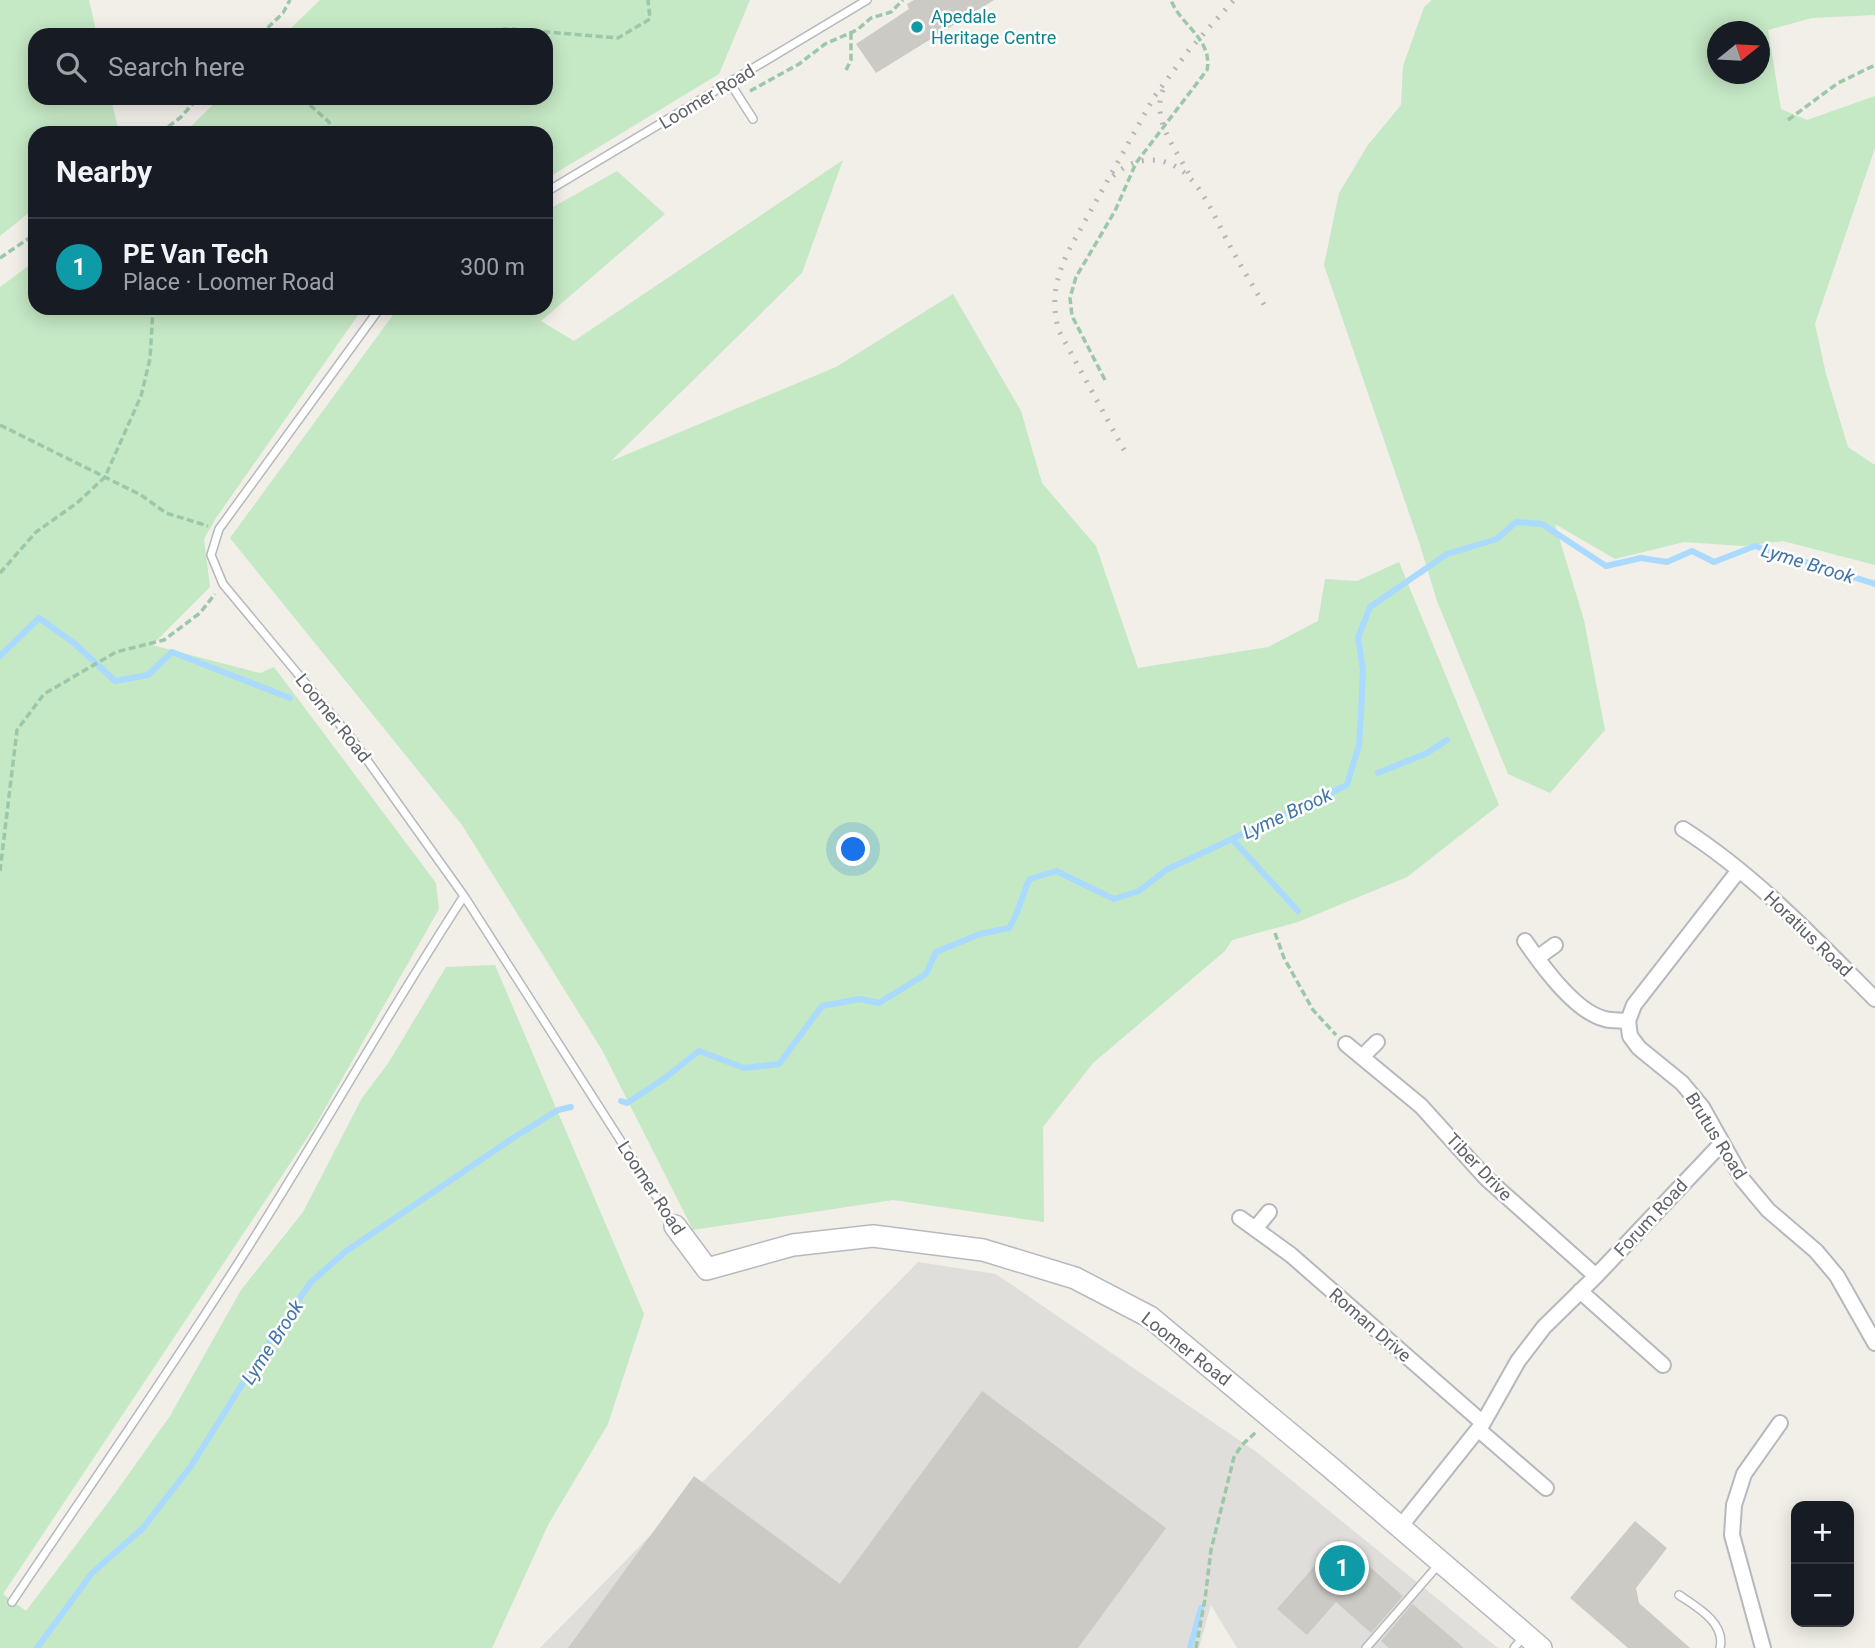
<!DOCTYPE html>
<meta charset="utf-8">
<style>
:root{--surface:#171b24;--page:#20242c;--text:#f1f3f6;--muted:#9ea1a6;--line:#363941;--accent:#b45309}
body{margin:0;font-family:Roboto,sans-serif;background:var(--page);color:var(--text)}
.controls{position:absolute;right:21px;bottom:21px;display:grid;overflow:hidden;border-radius:14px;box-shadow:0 4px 18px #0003}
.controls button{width:63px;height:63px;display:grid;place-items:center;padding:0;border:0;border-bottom:2px solid var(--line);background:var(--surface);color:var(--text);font:35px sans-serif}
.compass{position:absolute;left:1707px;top:21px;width:63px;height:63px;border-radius:50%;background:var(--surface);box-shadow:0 4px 18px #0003;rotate:72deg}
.you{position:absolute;left:854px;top:850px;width:24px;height:24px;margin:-18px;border:5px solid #fff;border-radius:50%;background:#1a73e8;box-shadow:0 0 0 10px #1a73e833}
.badge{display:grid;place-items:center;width:46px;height:46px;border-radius:50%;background:var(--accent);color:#fff;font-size:23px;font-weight:700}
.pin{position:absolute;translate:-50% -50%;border:4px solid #fff;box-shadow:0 2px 7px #0006}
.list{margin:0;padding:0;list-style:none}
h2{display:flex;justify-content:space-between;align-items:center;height:91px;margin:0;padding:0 28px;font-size:30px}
h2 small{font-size:23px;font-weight:400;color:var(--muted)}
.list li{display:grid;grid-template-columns:46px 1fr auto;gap:21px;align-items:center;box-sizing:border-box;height:98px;padding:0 28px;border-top:2px solid var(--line)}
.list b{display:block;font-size:26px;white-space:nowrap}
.list p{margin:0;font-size:23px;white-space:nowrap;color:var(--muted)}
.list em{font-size:23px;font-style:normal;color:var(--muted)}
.icon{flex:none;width:38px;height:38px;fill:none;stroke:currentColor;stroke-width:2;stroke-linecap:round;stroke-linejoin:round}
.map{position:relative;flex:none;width:1875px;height:1648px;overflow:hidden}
.search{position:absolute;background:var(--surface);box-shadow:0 4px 18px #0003;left:28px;top:28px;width:525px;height:77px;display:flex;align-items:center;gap:18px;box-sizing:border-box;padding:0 24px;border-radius:21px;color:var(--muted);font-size:26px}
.panel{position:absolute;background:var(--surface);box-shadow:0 4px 18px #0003;left:28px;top:126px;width:525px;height:189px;border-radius:21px}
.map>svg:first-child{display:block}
.industrial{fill:#e0deda}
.green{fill:#c5e8c5;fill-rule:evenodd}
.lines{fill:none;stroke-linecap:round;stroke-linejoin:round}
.stream{stroke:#aadaff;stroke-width:6}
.building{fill:#cccac5}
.lane-casing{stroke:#b5b8bc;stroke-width:10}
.street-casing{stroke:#b5b8bc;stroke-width:18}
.secondary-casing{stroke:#b6babf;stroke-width:24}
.path{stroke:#9cc7a9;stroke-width:3.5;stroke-dasharray:7 3.5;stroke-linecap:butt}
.lane{stroke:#fff;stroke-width:7}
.street{stroke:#fff;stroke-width:14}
.secondary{stroke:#fff;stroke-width:21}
.rail{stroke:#b6b7b8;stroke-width:5;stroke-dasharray:2 9;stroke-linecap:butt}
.culture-dot{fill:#0f9aa8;stroke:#fff;stroke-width:2.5}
.labels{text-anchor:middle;stroke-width:5;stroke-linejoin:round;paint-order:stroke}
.culture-label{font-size:18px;fill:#0d838f;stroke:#fff;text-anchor:start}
.street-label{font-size:18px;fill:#5f6368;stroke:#fff}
.water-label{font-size:19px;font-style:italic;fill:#4174aa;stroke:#fff}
</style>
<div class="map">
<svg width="1875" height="1648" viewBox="0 0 1875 1648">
<rect width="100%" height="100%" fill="#f1efe8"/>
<path class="industrial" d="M918 1262 996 1274 1258 1453 1498 1648H1237L1211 1605 1199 1648H540Z"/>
<path class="green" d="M0 0H89L97 35H35V98H111L119 133H35V208L0 236Z
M320 0H750L719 74 546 179V133H184L220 98H546V35H284Z
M1432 0H1875V15L1812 18 1768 30 1781 109 1807 120 1875 96V148L1815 324 1826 374 1848 447 1875 465V565L1783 541 1743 546 1684 542 1615 559 1555 524 1584 620 1605 730 1550 793 1508 774 1437 601 1420 545 1324 265 1339 193 1368 145 1401 105 1403 66 1424 7ZM1717 32H1759V74H1717Z
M843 160 802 273 611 461 836 367 953 294 1021 411 1042 483 1096 546 1138 668 1268 647 1318 621 1325 579 1357 581 1399 562 1499 805 1407 877 1298 922 1232 940 1225 951 1093 1063 1043 1127 1044 1222 893 1200 693 1230 602 1050 462 825 230 538 398 308H546V211L617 171 665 214 541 321 574 341Z
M35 261V308H363L216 518 204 539 210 587 152 645 260 673 274 667 436 883 439 909 315 1126 3 1594 26 1611 113 1496 170 1416 241 1290 303 1212 362 1098 389 1062 446 967 495 965 644 1314 608 1424 548 1525 492 1648H0V287Z"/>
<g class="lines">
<path class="stream" d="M0 656 39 618 74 643 115 681 148 675 172 652 290 698
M1378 773 1427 753 1447 740
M1232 839 1298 911
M621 1101 627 1103 665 1078 699 1051 744 1068 779 1064 822 1006 860 999 879 1003 926 974 936 952 980 934 1009 928C1020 912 1021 895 1030 879L1056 871 1114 899 1139 891 1166 870 1347 785 1359 745 1361 714 1363 670 1358 637 1370 607 1447 554 1497 539 1516 522 1542 524 1606 566 1641 558 1667 562 1692 551 1714 562 1755 546 1875 584
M37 1648 92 1573 143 1528 191 1466 260 1356 311 1282 345 1252 513 1138 558 1110 571 1107
M1190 1648 1201 1608"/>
</g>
<path class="building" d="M914 0H994L876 73 856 44 909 9 907 4Z
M982 1391 1166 1528 1078 1648H568L694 1476 840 1584Z
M1635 1521 1667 1548 1636 1588 1639 1603 1690 1648H1628L1570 1598Z
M1338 1539 1403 1596 1371 1633 1336 1602 1307 1635 1277 1609Z
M1412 1604 1415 1606 1464 1648H1389L1381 1641Z"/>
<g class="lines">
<g class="lane-casing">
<path id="lane" d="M730 83 753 119
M546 192 867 0
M380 308 219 529 211 555 223 584 352 739 464 896 674 1224
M1679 1595C1697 1607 1726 1623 1720 1648
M12 1602C89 1487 168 1374 242 1257 318 1138 387 1014 464 896
M1366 1648 1440 1563
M1514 1648 1525 1635"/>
</g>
<g class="street-casing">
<path id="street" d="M1683 829C1755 875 1815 939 1875 999
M1525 941C1542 966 1575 1012 1605 1019 1612 1021 1621 1020 1628 1021L1630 1036 1639 1048 1682 1083 1702 1107 1743 1180 1768 1210 1816 1251 1837 1276 1875 1343
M1537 958 1555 945
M1628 1021 1634 1005 1739 870
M1346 1044 1421 1106 1486 1178 1596 1276
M1362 1057 1377 1042
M1240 1218 1291 1255 1483 1423
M1255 1229 1269 1212
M1580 1291 1663 1365
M1479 1430 1546 1488
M1400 1527 1483 1423 1518 1361 1544 1327 1596 1276 1721 1144
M1763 1648 1732 1535 1734 1505 1744 1474 1780 1423"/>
</g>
<g class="secondary-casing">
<path id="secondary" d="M675 1226 707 1269 793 1245 873 1236 983 1250 1075 1278 1150 1317 1330 1467 1541 1648"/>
</g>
<path class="path" d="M260 35 283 13 290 0
M460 35 480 30 511 29 618 38 650 19 648 0
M846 70 851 60V32
M750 91 799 64 825 44 857 30 871 18 891 12 903 0
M302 98 329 122 331 133
M1788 120 1838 83 1875 65
M160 133 181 117 198 98
M0 258 35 234
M1105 380 1072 316 1070 298 1076 277 1115 211 1136 163 1207 70C1213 39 1180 25 1171 0
M0 425 141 495 166 513 208 526
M0 573 36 532 77 503 105 477 141 396 150 359 153 308
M0 871 17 730 44 694 116 652 164 640 200 613 215 594
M1275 933 1284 958 1313 1010 1336 1035
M1196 1648 1205 1599 1211 1550 1234 1457 1242 1445 1256 1432"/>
<use href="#lane" class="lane"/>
<use href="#street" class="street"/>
<use href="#secondary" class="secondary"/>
<path class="rail" d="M1163 90C1151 119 1176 150 1189 174
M1113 176C1124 166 1136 160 1151 160 1195 160 1212 214 1230 246 1242 268 1255 290 1268 311
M1124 450 1059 331C1050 301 1056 276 1070 248L1154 97 1189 50 1234 0"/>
</g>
<circle class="culture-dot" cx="917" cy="27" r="7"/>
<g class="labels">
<g class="culture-label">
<text x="931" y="23">Apedale<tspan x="931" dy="21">Heritage Centre</tspan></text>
</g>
<g class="street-label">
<text transform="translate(707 97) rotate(-31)" y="6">Loomer Road</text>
<text transform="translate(333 718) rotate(51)" y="6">Loomer Road</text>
<text transform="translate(1808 934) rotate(44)" y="6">Horatius Road</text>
<text transform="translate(1716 1136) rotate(58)" y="6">Brutus Road</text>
<text transform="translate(1479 1167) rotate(46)" y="6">Tiber Drive</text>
<text transform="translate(651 1188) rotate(57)" y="6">Loomer Road</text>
<text transform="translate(1651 1218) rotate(-47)" y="6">Forum Road</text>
<text transform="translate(1370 1325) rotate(41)" y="6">Roman Drive</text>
<text transform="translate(1186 1349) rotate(38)" y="6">Loomer Road</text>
</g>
<g class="water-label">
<text transform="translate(1808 563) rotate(17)" y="7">Lyme Brook</text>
<text transform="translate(1287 813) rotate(-25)" y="7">Lyme Brook</text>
<text transform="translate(272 1342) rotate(-57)" y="7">Lyme Brook</text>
</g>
</g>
</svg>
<div class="controls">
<button>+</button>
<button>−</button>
</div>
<svg class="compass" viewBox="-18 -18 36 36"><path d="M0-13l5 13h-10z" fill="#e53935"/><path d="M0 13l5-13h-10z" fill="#9ea1a6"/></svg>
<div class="you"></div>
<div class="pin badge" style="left:1342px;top:1568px;background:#0f9aa8">1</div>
<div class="search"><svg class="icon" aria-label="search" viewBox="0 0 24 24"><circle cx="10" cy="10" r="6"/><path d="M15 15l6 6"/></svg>Search here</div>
<section class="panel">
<h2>Nearby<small></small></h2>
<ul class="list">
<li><span class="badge" style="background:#0f9aa8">1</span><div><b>PE Van Tech</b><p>Place · Loomer Road</p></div><em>300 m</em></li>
</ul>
</section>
</div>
